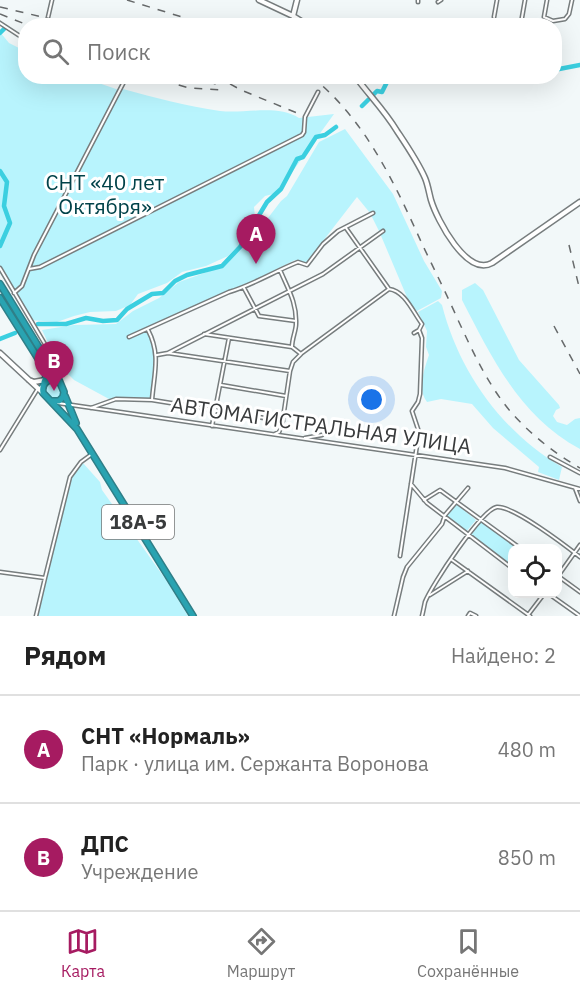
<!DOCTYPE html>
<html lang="ru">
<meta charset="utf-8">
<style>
:root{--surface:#fff;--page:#f6f6f6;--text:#222;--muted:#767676;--line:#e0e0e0;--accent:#a61b61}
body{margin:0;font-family:"IBM Plex Sans",sans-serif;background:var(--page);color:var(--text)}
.controls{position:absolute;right:18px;bottom:18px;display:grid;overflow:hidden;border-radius:12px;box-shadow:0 6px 24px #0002}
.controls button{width:54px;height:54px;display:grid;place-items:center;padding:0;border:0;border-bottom:2px solid var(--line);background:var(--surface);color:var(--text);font:30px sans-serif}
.you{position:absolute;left:372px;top:400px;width:21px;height:21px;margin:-15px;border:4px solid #fff;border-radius:50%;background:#1a73e8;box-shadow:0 0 0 9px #1a73e833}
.badge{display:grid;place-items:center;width:39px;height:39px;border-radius:50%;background:var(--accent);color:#fff;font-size:20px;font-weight:700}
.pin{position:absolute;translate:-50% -50px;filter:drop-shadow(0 2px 3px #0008)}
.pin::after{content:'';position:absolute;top:32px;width:21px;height:18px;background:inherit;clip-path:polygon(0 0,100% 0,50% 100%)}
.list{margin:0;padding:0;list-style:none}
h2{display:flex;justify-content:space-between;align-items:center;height:78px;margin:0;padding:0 24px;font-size:26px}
h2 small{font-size:20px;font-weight:400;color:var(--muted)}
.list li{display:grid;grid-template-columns:39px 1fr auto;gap:18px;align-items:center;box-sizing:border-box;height:108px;padding:0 24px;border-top:2px solid var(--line)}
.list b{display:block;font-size:22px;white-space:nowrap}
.list p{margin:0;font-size:20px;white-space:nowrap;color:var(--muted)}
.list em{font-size:20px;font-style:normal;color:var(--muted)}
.icon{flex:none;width:33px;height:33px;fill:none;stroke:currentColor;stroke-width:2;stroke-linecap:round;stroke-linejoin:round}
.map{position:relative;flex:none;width:580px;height:616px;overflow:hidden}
.search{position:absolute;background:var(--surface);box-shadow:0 6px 24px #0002;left:18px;right:18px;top:18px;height:66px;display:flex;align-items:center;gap:15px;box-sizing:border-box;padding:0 21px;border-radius:24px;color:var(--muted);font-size:22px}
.sheet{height:294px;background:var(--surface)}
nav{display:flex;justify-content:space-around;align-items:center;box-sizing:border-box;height:84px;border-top:2px solid var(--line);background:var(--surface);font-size:16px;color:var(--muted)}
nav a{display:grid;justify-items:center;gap:3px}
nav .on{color:var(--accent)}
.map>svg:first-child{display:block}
.green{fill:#b8f4fd}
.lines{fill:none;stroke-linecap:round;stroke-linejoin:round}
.river{stroke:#3bcfe0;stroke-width:4.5}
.street-casing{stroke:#777d7e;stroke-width:5}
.secondary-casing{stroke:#777d7e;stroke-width:7}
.highway-casing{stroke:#2f7f88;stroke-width:8}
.street{stroke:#fff;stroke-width:2}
.secondary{stroke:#fff;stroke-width:4}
.highway{stroke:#29a3b1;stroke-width:5}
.rail{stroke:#676a6b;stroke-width:1.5;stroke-dasharray:8 8;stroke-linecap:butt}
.labels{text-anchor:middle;stroke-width:6;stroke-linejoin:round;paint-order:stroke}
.shield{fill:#fff;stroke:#747676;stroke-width:1.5}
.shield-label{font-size:20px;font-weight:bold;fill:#393b3c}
.park-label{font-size:21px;fill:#004249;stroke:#fff}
.street-label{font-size:21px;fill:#393b3c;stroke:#fff}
</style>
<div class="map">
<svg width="580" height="616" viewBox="0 0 580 616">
<rect width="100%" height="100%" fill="#f2f8f9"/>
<path class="green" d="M0 32 9 43 25 51 26 76 81 77 119 90 123 89C155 98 187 106 220 111 245 114 277 104 299 118L334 114 277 193 265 196 254 207 255 217 241 231 238 246 228 256 206 266 182 272 167 283 138 294 130 305 116 311 90 312 74 316 57 322 29 320 0 273Z
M345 129 393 194 424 261 442 291 441 298 417 311 412 309 379 231 370 213 357 197 306 263 295 260 241 287 149 328 158 360 151 400 109 399 74 380 58 364 42 330 74 325 116 324 133 311 159 298 179 282 224 266 258 231 281 201 287 196 319 142Z
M475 283 483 290 519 360 559 405 560 408 556 410 553 416 557 422 567 425 575 419 580 418V449C520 417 492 358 462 300V290Z
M438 301 442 305C459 372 502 432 562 467L559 480 538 472 539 467 493 428 472 404 441 399 427 402C417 389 424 370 429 355L426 347 427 331 418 312Z
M54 381 57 382 62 394 61 399H53L44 391 46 384Z
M83 463 100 482 102 490 166 580 188 616H37L70 480Z
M455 503 476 520 466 532 444 515Z
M480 521 518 548H512V566L470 535Z"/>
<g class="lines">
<path class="river" d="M0 33 4 29
M554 70 580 65
M374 94 377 91 382 92 387 82 393 76
M362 106 368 100
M0 171 7 182 4 206 10 223 0 246
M38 324H66L86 318 103 321 117 320 127 309 152 294 163 293 175 281 187 275 222 266 240 247 267 202 281 189 297 159 303 157 316 137 325 135 336 127
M0 339 15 333"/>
<g class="street-casing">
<path id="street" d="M547 0 544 17 553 21 565 19 569 14 572 0
M418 2V0
M438 2 441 0
M494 17 497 0
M0 23 26 40
M521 23 525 0
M46 26 52 0
M346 228 389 289
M0 268 49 351 53 359 50 364
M29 269 40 267 302 135 304 132 305 117 318 92
M244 288 259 316 296 321
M14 293 22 286 34 255 127 76
M148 330C161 355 154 373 152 400
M204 334 292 347
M129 337 229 292C253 285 275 271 298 262L307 265 323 244 338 231 373 213
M168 353 323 274 383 231
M302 353 389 289C405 291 413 312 422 324L419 330 414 333
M157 355 168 353 290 371
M221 385 286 396
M58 403 505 468 580 489
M91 408 116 399 152 400 283 421
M212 426 229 338
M275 434 279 432 282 425 290 371 293 362 301 354 292 347C292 338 296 331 296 324 297 303 288 289 280 270
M305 438 322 435
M0 450 37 390 43 385
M550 457 580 473
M411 484 427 503 512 568
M575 488 580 501
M424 500 440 490 520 548
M580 545 558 576 580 592
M400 556 419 432 412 411 418 402 420 394 422 338 419 330
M452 560 530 616
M0 572 45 578 70 477 81 462 92 454
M549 594 580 616
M430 595 468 571
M528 615 544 594
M36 616 45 578
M394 616 403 577 407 567 442 524 445 515 468 488
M422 616C423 612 424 607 425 602 431 586 482 509 497 507 514 506 566 546 580 557
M468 616 470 613 476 616"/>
</g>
<g class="secondary-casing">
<path id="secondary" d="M259 0 293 16 309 26
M293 16 297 0
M355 76C369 95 385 111 397 131 407 146 418 162 425 178 428 185 429 193 431 200 437 220 467 277 492 263L580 202
M0 353 43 393
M29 380 34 382 45 380"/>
</g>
<g class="highway-casing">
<path id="highway" d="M0 284 59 380
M0 298 44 368 46 377 44 382
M65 396 76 423
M51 401H59L63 397 64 392 59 380C49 378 41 382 43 393L77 429 193 616"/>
</g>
<use href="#street" class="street"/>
<use href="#secondary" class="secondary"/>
<use href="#highway" class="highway"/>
<path class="rail" d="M127 0 211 26
M0 7 80 26
M0 14 30 26
M85 19 106 26
M148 76 189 88 223 90
M193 76 221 86
M216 76 241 90 297 113
M311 76C366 120 395 184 423 246 435 271 447 295 458 320 473 352 487 383 510 411 530 434 554 453 580 468
M569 245 580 291
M554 326 580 374"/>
</g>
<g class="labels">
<rect class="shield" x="102" y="505" width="72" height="34" rx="4.5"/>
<g class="shield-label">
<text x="138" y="529">18А-5</text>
</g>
<g class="park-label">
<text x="105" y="190">СНТ «40 лет<tspan x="105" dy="24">Октября»</tspan></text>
</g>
<g class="street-label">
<text transform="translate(321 426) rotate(8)" y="7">АВТОМАГИСТРАЛЬНАЯ УЛИЦА</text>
</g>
</g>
</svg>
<div class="controls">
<button><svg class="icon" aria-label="locate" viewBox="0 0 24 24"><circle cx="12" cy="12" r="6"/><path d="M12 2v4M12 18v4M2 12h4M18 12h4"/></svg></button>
</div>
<div class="you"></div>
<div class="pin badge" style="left:256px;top:264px">A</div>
<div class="pin badge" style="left:54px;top:391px">B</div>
<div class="search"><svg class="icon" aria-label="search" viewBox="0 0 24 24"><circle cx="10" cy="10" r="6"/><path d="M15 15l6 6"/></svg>Поиск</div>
</div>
<section class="sheet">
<h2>Рядом<small>Найдено: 2</small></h2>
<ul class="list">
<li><span class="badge">A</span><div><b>СНТ «Нормаль»</b><p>Парк · улица им. Сержанта Воронова</p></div><em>480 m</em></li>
<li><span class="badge">B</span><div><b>ДПС</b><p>Учреждение</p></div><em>850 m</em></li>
</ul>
</section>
<nav>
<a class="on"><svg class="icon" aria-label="map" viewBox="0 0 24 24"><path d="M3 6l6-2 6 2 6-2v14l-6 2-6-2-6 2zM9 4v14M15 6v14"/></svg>Карта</a>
<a><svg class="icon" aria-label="directions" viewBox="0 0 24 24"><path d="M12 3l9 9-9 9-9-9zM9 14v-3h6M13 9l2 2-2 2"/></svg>Маршрут</a>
<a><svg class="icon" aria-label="saved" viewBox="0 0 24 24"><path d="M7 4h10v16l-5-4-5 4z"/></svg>Сохранённые</a>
</nav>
